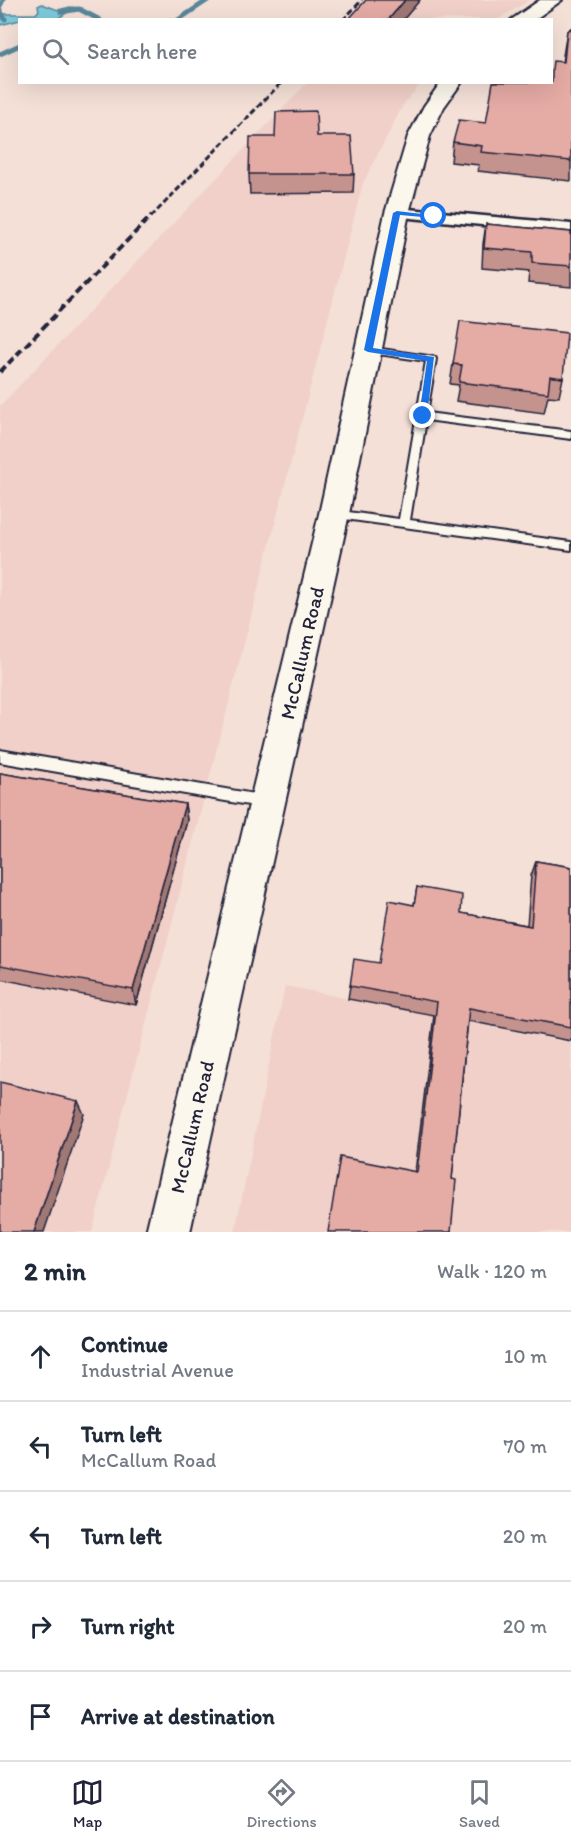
<!DOCTYPE html>
<meta charset="utf-8">
<style>
:root{--surface:#fff;--page:#f2f2f3;--text:#1f2937;--muted:#747a83;--line:#e0e1e3;--accent:#22223b}
body{margin:0;font-family:Itim,sans-serif;background:var(--page);color:var(--text)}
.stop{position:absolute;width:18px;height:18px;margin:-14px;border:4px solid #1a73e8;border-radius:50%;background:#fff}
.stop.end{background:#1a73e8;border-color:#fff;box-shadow:0 2px 6px #0008}
.list{margin:0;padding:0;list-style:none}
h2{display:flex;justify-content:space-between;align-items:center;height:78px;margin:0;padding:0 24px;font-size:26px}
h2 small{font-size:20px;font-weight:400;color:var(--muted)}
.list li{display:grid;grid-template-columns:39px 1fr auto;gap:18px;align-items:center;box-sizing:border-box;height:90px;padding:0 24px;border-top:2px solid var(--line)}
.list b{display:block;font-size:22px;white-space:nowrap}
.list p{margin:0;font-size:20px;white-space:nowrap;color:var(--muted)}
.list em{font-size:20px;font-style:normal;color:var(--muted)}
.icon{flex:none;width:33px;height:33px;fill:none;stroke:currentColor;stroke-width:2;stroke-linecap:round;stroke-linejoin:round}
.map{position:relative;flex:none;width:571px;height:1232px;overflow:hidden}
.search{position:absolute;background:var(--surface);box-shadow:0 6px 24px #0002;left:18px;right:18px;top:18px;height:66px;display:flex;align-items:center;gap:15px;box-sizing:border-box;padding:0 21px;border-radius:0px;color:var(--muted);font-size:22px}
.sheet{height:528px;background:var(--surface)}
nav{display:flex;justify-content:space-around;align-items:center;box-sizing:border-box;height:84px;border-top:2px solid var(--line);background:var(--surface);font-size:16px;color:var(--muted)}
nav a{display:grid;justify-items:center;gap:3px}
nav .on{color:var(--accent)}
.map>svg:first-child{display:block}
.built{fill:#f0d0c8}
.water{fill:#7dcadb;stroke:#59879b;stroke-width:1.5}
.lines{fill:none;stroke-linecap:round;stroke-linejoin:round}
.stream{stroke:#59879b;stroke-width:5}
.service-casing{stroke:#22223b;stroke-width:4}
.minor-casing{stroke:#22223b;stroke-width:5}
.secondary-casing{stroke:#22223b;stroke-width:4}
.service{fill:#fbf7ec;fill-rule:evenodd}
.minor{fill:#fbf7ec;fill-rule:evenodd}
.secondary{fill:#fbf7ec;fill-rule:evenodd}
.rail-far1{stroke:#22223b;stroke-width:3;stroke-dasharray:6 3;stroke-linecap:butt}
.rail{stroke:#22223b;stroke-width:4;stroke-dasharray:8 4;stroke-linecap:butt}
.wall{fill:#c5938e;stroke:#22223b;stroke-width:1.5}
.shaded-wall{fill:#a07874;stroke:#22223b;stroke-width:1.5}
.building{fill:#e5aba5;stroke:#22223b;stroke-width:1.5}
.route{fill:#1a73e8}
.labels{text-anchor:middle;stroke-width:4.5;stroke-linejoin:round;paint-order:stroke}
.street-label{font-size:20px;fill:#22223b;stroke:#fbf7ec}
</style>
<div class="map">
<svg width="571" height="1232" viewBox="0 0 571 1232">
<rect width="100%" height="100%" fill="#f4e0d7"/>
<filter id="ink" filterUnits="userSpaceOnUse"><feTurbulence type="fractalNoise" baseFrequency=".0167" numOctaves="2"/><feDisplacementMap in="SourceGraphic" scale="12" xChannelSelector="R" yChannelSelector="G"/><feConvolveMatrix kernelMatrix="1 2 1 2 8 2 1 2 1" color-interpolation-filters="sRGB"/></filter>
<g filter="url(#ink)">
<path class="built" d="M384 0H530L498 19 366 20Z
M307 83H421L403 105 363 183 92 1232H0V406Z
M285 986 571 1043V1232H235Z"/>
<path class="water" d="M42 4 58 10 70 7 83 8 71 10 57 19 20 20 0 25V17L5 14H36L39 10 38 6Z"/>
<g class="lines">
<path class="stream" d="M0 6 3 0
M0 10 5 19
M61 12 79 9 100 20
M178 20 208 0
M0 54 20 45"/>
<g class="service-casing">
<path id="service" d="M368 347 435 357 436 359 427 413 571 431V439L426 420 410 520 571 542V550L330 517 328 514 330 511 334 510 399 519 426 361 365 352V348Z
M0 750 266 796 271 798 273 802 271 806 266 808 0 762Z"/>
</g>
<g class="minor-casing">
<path id="minor" d="M397 208 571 224V234L391 216 389 213Z"/>
</g>
<g class="secondary-casing">
<path id="secondary" d="M540 0H562L534 20H511Z
M441 82H462L444 107 430 136 409 213 349 514 190 1232H146L319 514 385 213 408 136 424 106Z"/>
</g>
<use href="#service" class="service"/>
<use href="#minor" class="minor"/>
<use href="#secondary" class="secondary"/>
<path class="rail-far1" d="M343 20 362 0
M151 217 282 82"/>
<path class="rail" d="M0 372 152 215"/>
</g>
<path class="wall" d="M571 28V181L478 171 479 165 451 162 453 142 552 82 562 62 567 31Z
M317 136 354 174 353 193 250 194 249 174Z
M486 224 571 232V287L528 283 529 272 482 268 483 244Z
M453 364 563 378 559 397 548 396 544 413 456 401 459 385 450 384Z
M0 773 185 804 187 821 136 1005 0 979Z
M536 861 571 867V1041L468 1021 452 1179 415 1172 434 1015 348 999 350 986 379 963 414 905 417 887 461 913 527 925 531 876Z"/>
<path class="shaded-wall" d="M405 0H420L403 20H388Z
M185 804 187 821 136 1005 133 990Z
M78 1101 84 1114 44 1232H34Z"/>
<path class="building" d="M366 0H405L388 20H348Z
M571 28V161L481 152 482 146 453 142 459 120 486 123 493 82H552V69L553 61 564 62 567 31Z
M316 111 317 136H351L354 174H249L250 137H275L276 112Z
M486 224 571 232V266L532 263V252L484 248Z
M460 321 567 333 563 378 550 376 548 393 459 382 462 365 453 364Z
M0 773 185 804 133 990 0 965Z
M536 861 571 867V1027L469 1008 452 1179 456 1180 451 1232H328L340 1157 417 1172 437 1002 350 986 354 959 379 963 389 900 414 905 417 887 462 895 461 913 531 926Z
M0 1082 78 1101 34 1232H0Z"/>
</g>
<path class="route" d="M397 211 438 216 434 218 400 215 373 348 434 357 427 416 423 419 419 416 427 361 368 352 364 350 393 213Z"/>
<g class="labels">
<g class="street-label">
<text transform="translate(302 653) rotate(-77)" y="7">McCallum Road</text>
<text transform="translate(192 1127) rotate(-77)" y="7">McCallum Road</text>
</g>
</g>
</svg>
<div class="stop" style="left:434px;top:216px"></div>
<div class="stop end" style="left:423px;top:416px"></div>
<div class="search"><svg class="icon" aria-label="search" viewBox="0 0 24 24"><circle cx="10" cy="10" r="6"/><path d="M15 15l6 6"/></svg>Search here</div>
</div>
<section class="sheet">
<h2>2 min<small>Walk · 120 m</small></h2>
<ul class="list">
<li><svg class="icon" aria-label="ahead" viewBox="0 0 24 24"><path d="M12 20V5M6 11l6-6 6 6"/></svg><div><b>Continue</b><p>Industrial Avenue</p></div><em>10 m</em></li>
<li><svg class="icon" aria-label="left" viewBox="0 0 24 24"><path d="M17 20v-9H6M10 6l-5 5 5 5"/></svg><div><b>Turn left</b><p>McCallum Road</p></div><em>70 m</em></li>
<li><svg class="icon" aria-label="left" viewBox="0 0 24 24"><path d="M17 20v-9H6M10 6l-5 5 5 5"/></svg><div><b>Turn left</b></div><em>20 m</em></li>
<li><svg class="icon" aria-label="right" viewBox="0 0 24 24"><path d="M7 20v-9h11M14 6l5 5-5 5"/></svg><div><b>Turn right</b></div><em>20 m</em></li>
<li><svg class="icon" aria-label="arrive" viewBox="0 0 24 24"><path d="M6 21V4h12l-3 4 3 4H6"/></svg><div><b>Arrive at destination</b></div></li>
</ul>
</section>
<nav>
<a class="on"><svg class="icon" aria-label="map" viewBox="0 0 24 24"><path d="M3 6l6-2 6 2 6-2v14l-6 2-6-2-6 2zM9 4v14M15 6v14"/></svg>Map</a>
<a><svg class="icon" aria-label="directions" viewBox="0 0 24 24"><path d="M12 3l9 9-9 9-9-9zM9 14v-3h6M13 9l2 2-2 2"/></svg>Directions</a>
<a><svg class="icon" aria-label="saved" viewBox="0 0 24 24"><path d="M7 4h10v16l-5-4-5 4z"/></svg>Saved</a>
</nav>
